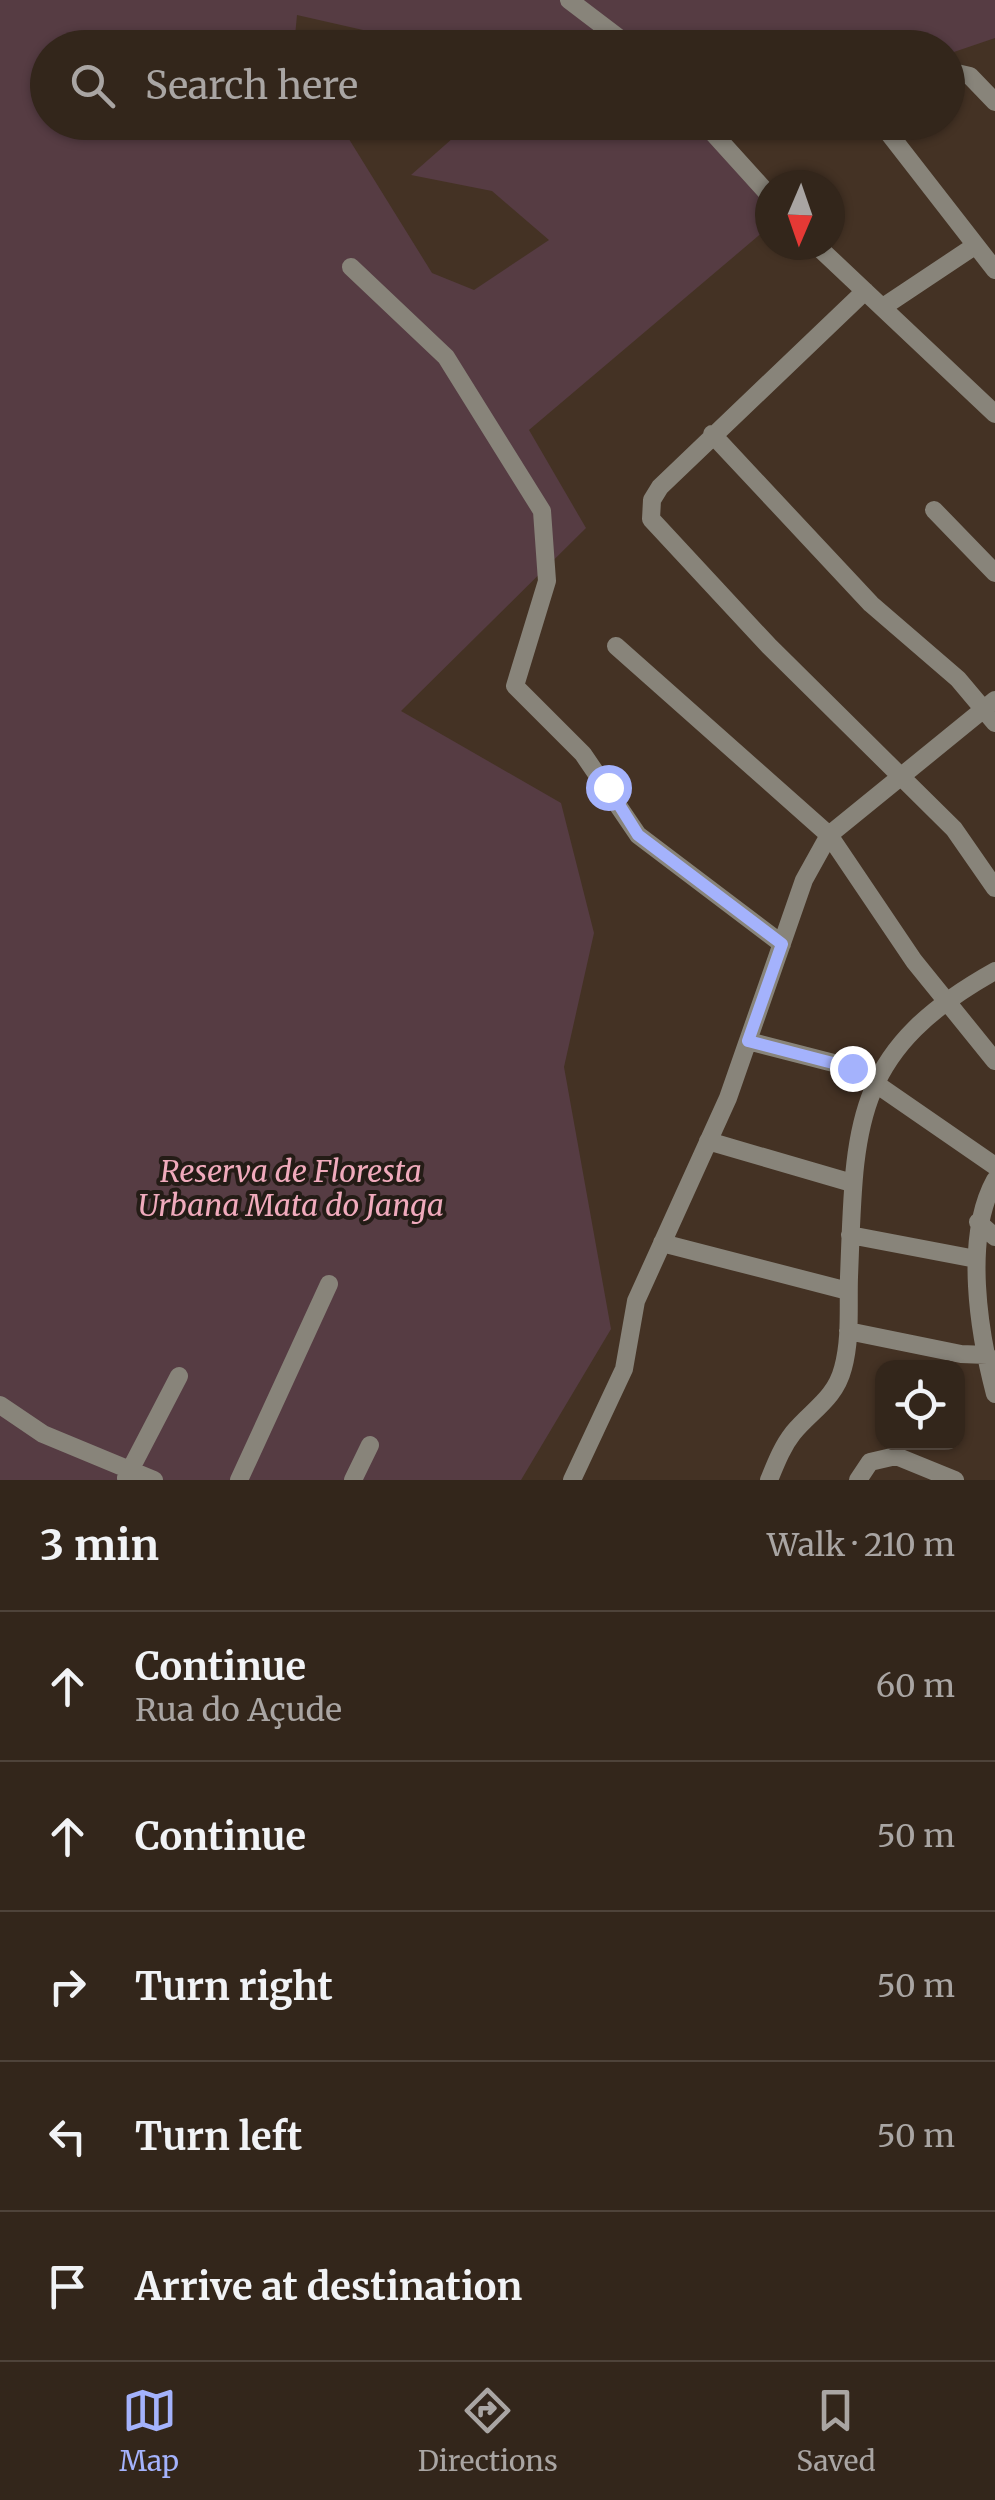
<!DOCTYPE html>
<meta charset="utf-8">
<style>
:root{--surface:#33261b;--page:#3e3228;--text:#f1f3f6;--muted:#a9a5a3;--line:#4e433a;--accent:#a4b2fc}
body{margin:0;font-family:Merriweather,serif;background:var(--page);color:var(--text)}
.controls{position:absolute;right:30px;bottom:30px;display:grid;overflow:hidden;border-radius:20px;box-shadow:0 2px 8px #0004}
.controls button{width:90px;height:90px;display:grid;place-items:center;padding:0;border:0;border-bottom:2px solid var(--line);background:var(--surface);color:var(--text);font:50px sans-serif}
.compass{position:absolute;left:755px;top:170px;width:90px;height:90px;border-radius:50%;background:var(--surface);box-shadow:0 2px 8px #0004;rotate:182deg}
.stop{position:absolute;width:30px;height:30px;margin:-22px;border:8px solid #a4b2fc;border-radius:50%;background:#fff}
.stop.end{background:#a4b2fc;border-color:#fff;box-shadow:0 2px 10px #0008}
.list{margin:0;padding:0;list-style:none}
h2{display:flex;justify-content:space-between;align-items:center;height:130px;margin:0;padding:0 40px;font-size:42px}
h2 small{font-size:32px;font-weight:400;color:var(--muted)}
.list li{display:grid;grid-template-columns:65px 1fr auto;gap:30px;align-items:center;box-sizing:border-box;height:150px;padding:0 40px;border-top:2px solid var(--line)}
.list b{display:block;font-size:38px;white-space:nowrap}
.list p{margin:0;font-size:32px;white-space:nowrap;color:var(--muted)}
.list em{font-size:32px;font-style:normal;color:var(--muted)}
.icon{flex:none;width:55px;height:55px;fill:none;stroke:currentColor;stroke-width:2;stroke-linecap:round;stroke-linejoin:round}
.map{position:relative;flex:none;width:995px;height:1480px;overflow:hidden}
.search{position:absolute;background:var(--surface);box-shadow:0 2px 8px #0004;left:30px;right:30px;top:30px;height:110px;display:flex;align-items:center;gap:25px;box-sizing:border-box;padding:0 35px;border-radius:55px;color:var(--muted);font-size:38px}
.sheet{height:880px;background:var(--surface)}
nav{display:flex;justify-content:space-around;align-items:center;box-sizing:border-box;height:140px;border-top:2px solid var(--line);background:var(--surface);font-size:28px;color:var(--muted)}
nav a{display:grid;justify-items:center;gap:5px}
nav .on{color:var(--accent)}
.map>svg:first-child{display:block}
.green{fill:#563c43}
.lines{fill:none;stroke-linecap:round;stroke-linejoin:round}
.minor{stroke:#88847a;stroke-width:18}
.route{stroke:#a4b2fc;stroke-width:12}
.labels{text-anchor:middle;stroke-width:8;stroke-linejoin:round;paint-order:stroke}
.park-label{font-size:30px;font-style:italic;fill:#f0aabc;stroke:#241c16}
</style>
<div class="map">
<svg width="995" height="1480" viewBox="0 0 995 1480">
<rect width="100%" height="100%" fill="#443224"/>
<path class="green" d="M0 0H995V38L948 54V48L383 47 385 35 297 15 294 47 48 48V122L339 123 432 273 474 290 549 240 492 191 411 175 470 123H713L770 213V226L529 430 586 528 401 711 561 803 594 933 564 1067 611 1329 521 1480H0Z"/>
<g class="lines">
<path class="minor" d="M569 0 632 48
M948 71 970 76 995 102
M703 122 770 196
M820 122H839
M880 122 995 270
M816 245 995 414
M351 267 446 357 542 511 547 581 515 686 583 754 638 835 782 944
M865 291 660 487 652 500 651 519 769 646 954 829 995 888
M883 307 973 247
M712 434 871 604 958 679 995 723
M934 510 995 573
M616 646 829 835 914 961 995 1061
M748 1041 853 1068 995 1166
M708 1141 852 1183
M995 1180C963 1238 979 1333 995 1394
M978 1222 995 1237
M850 1235 976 1259
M662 1243 848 1291
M848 1331 961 1354 987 1355
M0 1405 43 1434 154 1480
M126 1478 179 1376
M239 1480 329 1284
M353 1480 370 1445
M572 1480 624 1369 636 1301 728 1098 804 880 829 835 995 700
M769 1480C776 1463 782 1447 793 1433 812 1410 835 1399 843 1368 851 1339 848 1307 849 1277 855 1126 850 1052 995 971
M858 1480 870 1462 896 1456 955 1480"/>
</g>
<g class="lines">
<path class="route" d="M608 787 638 835 782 944 748 1041 852 1068"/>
</g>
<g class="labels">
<g class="park-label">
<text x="291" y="1182">Reserva de Floresta<tspan x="291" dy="34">Urbana Mata do Janga</tspan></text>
</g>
</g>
</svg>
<div class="controls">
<button><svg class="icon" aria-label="locate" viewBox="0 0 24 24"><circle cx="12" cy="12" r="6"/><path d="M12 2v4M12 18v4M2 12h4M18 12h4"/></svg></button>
</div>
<svg class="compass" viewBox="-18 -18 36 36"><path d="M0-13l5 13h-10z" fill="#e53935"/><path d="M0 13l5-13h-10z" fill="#a9a5a3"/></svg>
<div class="stop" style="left:608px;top:787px"></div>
<div class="stop end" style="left:852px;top:1068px"></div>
<div class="search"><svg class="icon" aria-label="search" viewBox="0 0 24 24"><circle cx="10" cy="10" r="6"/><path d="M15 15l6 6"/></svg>Search here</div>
</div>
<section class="sheet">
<h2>3 min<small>Walk · 210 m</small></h2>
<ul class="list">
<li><svg class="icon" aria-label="ahead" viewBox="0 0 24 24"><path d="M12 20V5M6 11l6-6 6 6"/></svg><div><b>Continue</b><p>Rua do Açude</p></div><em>60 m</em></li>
<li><svg class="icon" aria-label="ahead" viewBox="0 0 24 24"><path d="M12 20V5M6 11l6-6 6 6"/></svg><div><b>Continue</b></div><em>50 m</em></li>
<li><svg class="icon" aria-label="right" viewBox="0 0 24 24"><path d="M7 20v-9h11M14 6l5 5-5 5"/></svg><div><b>Turn right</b></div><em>50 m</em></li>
<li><svg class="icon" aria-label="left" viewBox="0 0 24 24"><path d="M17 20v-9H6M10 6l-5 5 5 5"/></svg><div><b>Turn left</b></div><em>50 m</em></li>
<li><svg class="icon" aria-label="arrive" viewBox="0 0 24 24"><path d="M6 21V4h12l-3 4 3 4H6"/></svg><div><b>Arrive at destination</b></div></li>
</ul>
</section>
<nav>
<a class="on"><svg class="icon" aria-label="map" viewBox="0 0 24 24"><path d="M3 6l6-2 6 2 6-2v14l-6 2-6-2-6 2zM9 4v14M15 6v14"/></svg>Map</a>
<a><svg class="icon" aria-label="directions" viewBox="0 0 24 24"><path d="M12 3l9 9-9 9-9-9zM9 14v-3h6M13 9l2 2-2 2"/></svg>Directions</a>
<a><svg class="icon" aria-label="saved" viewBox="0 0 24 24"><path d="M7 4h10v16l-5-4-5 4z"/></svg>Saved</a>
</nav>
